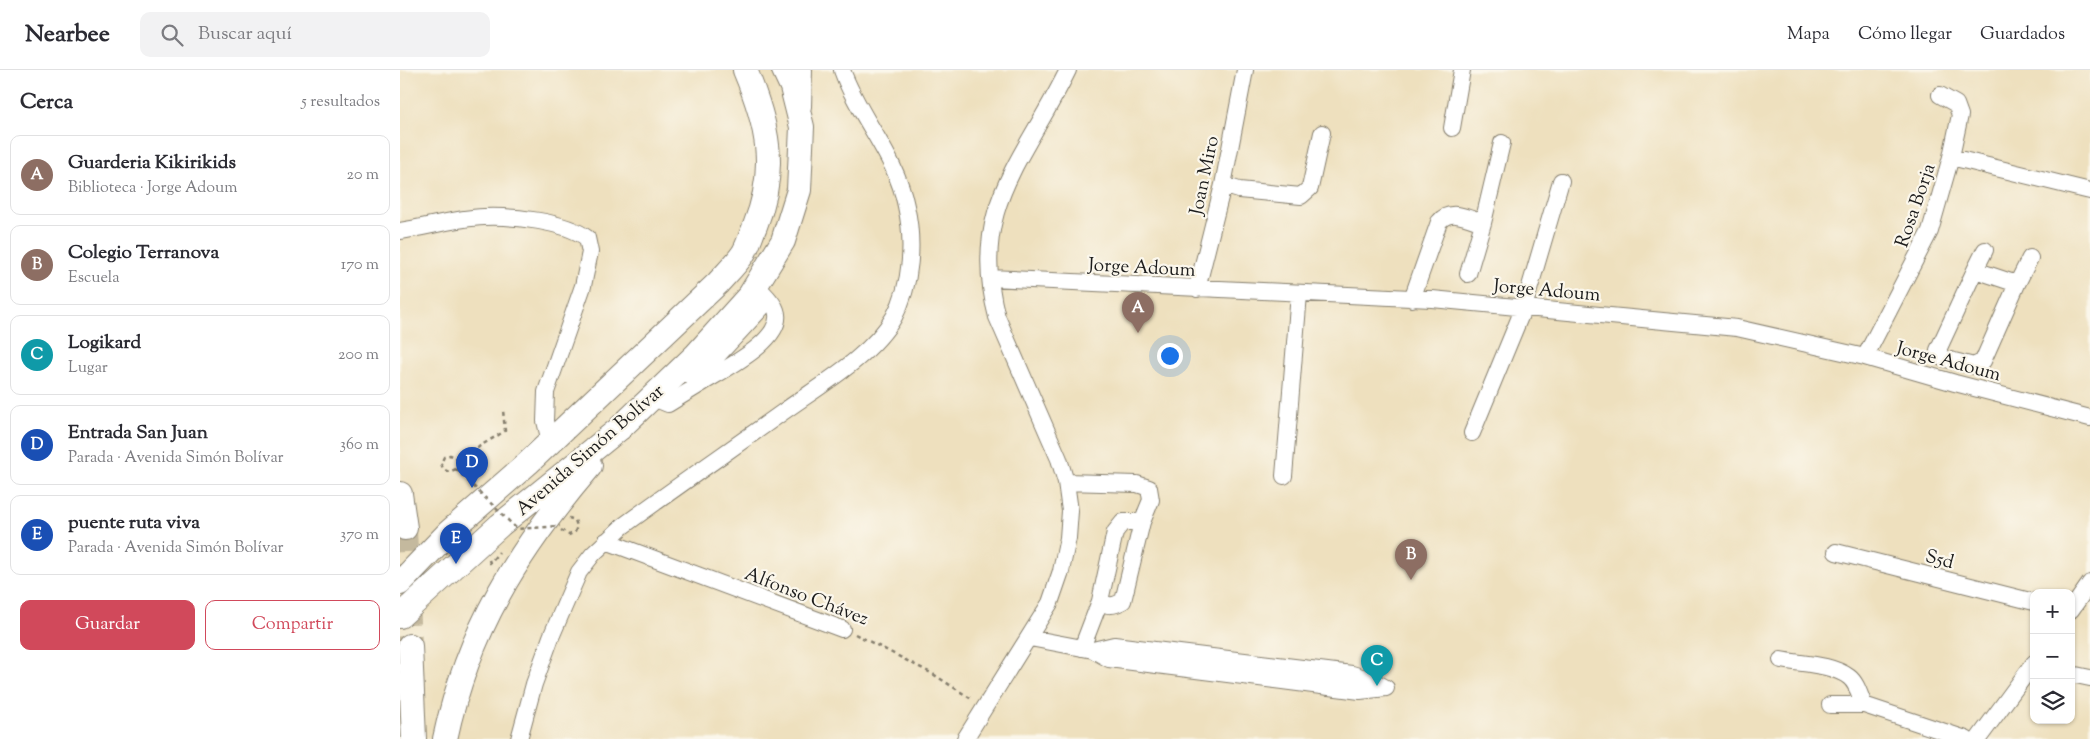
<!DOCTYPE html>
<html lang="es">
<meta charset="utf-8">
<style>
:root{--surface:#fff;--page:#f2f2f3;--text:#2b2b33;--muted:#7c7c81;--line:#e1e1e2;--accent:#d1495b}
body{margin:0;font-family:"Sorts Mill Goudy",serif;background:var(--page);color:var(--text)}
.controls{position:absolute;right:15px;bottom:15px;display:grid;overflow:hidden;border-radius:10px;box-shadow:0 1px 4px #0004}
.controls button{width:45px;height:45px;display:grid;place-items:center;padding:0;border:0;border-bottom:1px solid var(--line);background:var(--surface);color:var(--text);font:25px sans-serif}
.you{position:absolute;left:769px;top:285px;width:18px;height:18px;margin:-12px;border:4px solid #fff;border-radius:50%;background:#1a73e8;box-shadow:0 0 0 8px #1a73e833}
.badge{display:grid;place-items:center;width:32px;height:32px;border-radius:50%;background:var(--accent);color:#fff;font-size:16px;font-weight:700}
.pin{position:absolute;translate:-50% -41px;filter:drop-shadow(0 1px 2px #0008)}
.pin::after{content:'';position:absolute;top:26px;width:18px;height:15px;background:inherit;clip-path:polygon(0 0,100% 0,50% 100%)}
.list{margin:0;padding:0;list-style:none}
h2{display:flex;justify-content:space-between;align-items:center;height:65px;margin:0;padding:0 20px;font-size:21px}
h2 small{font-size:16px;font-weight:400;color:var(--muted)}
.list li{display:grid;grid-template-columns:32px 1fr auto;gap:15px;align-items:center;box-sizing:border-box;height:80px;margin:0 10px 10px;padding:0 10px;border:1px solid var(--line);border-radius:10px}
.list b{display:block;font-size:19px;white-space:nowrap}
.list p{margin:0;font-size:16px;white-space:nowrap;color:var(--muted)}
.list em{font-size:16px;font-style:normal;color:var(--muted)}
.actions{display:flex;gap:10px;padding:15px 20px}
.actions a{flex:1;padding:11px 0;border:1px solid var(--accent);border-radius:10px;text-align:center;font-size:18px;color:var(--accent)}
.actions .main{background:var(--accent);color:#fff}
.icon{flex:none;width:28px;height:28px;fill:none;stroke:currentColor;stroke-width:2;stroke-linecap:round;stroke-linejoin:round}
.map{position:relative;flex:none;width:1690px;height:669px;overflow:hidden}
header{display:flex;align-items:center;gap:30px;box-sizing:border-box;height:70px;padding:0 25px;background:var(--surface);border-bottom:1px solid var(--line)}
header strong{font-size:24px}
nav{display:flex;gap:28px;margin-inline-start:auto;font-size:18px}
.search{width:350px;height:45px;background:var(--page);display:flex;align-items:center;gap:12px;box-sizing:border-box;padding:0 18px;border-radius:10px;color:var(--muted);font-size:19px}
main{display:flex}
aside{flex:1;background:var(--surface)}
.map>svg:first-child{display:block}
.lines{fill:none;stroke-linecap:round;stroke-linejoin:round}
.highway-tunnel{stroke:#c4b99e;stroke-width:24;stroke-dasharray:24 12;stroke-linecap:butt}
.minor-casing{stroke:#857e6d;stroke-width:18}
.highway-casing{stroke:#857e6d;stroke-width:26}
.path{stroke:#857e6d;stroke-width:2.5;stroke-dasharray:4 4;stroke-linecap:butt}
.minor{stroke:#fff;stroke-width:16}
.highway{stroke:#fff;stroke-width:24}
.path-bridge{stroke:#857e6d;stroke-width:2.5;stroke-dasharray:4 4;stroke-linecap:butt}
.labels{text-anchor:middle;stroke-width:4.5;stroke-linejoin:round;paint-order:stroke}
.street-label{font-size:19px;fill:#1c1c1c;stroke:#fbf7ec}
</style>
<header>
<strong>Nearbee</strong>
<div class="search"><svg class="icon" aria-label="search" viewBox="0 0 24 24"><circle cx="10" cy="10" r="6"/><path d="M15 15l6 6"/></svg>Buscar aquí</div>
<nav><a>Mapa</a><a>Cómo llegar</a><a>Guardados</a></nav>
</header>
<main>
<aside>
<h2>Cerca<small>5 resultados</small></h2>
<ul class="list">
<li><span class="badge" style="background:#8d6e63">A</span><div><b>Guarderia Kikirikids</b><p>Biblioteca · Jorge Adoum</p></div><em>20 m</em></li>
<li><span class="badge" style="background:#8d6e63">B</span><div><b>Colegio Terranova</b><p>Escuela</p></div><em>170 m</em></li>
<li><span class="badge" style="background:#0f9aa8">C</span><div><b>Logikard</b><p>Lugar</p></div><em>200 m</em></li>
<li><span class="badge" style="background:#1a4fb4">D</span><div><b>Entrada San Juan</b><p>Parada · Avenida Simón Bolívar</p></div><em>360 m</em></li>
<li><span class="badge" style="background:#1a4fb4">E</span><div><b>puente ruta viva</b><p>Parada · Avenida Simón Bolívar</p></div><em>370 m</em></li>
</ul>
<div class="actions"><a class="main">Guardar</a><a>Compartir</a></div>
</aside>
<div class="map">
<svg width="1690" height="669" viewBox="0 0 1690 669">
<rect width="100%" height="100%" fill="#fbf7ec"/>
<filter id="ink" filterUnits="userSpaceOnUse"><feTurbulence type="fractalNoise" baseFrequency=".02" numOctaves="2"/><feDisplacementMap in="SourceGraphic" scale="10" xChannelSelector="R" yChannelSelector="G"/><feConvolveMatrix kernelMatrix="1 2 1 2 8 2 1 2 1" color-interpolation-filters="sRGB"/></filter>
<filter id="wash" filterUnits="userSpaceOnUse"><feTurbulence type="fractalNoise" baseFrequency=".0096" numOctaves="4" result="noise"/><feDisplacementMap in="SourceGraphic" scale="20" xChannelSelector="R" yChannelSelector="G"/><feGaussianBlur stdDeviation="1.12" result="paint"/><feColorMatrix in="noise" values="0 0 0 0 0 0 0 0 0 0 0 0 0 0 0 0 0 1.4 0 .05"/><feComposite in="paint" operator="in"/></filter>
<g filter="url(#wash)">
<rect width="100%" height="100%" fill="#eee0be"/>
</g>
<g filter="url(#ink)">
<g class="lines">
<path class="highway-tunnel" d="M5 458 10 576"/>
<g class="minor-casing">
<path id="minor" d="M403 37 404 0
M1052 58 1062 0
M1551 87 1690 121
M823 115 839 120 901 126 910 118 922 63
M0 161C28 157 56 148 84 147 113 146 164 151 187 168L190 182 183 216 146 322 145 351 150 372
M1575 200 1617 214 1583 291 1574 296 1542 288 1538 280Z
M1575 200 1585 180
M1068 204 1083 153
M590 208 1032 229 1337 258 1465 287 1555 313 1690 348
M1617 214 1630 188
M797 219 823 115 845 0
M1012 229 1039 152C1050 138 1068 148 1083 153L1102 73
M1465 287 1530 161 1551 87 1560 45 1556 34 1540 25
M283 298 299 315C320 301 387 270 376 240 373 231 362 222 356 215
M295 310 369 230
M251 327 268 334 299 315
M1072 363 1124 237 1161 111
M884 406 899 224
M666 412 737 414 749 418 751 430 742 452 723 531C714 536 708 537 700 531L715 462 723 452H742
M206 471 442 559
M1436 482 1634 532
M1671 540 1690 513
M630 568 693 580 709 589 960 621 986 618
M682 578 700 531
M693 580 714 575 952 604 972 610 986 618
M1381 590C1402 594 1432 594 1449 607 1457 613 1460 626 1464 635
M1671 604 1690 608
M1430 635H1464L1566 669
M119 669 134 614 151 567 179 502 193 484 223 456C276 417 330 380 383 342 419 316 472 286 494 247 512 214 514 171 506 136 496 85 459 48 442 0
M565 669 650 533 661 501 668 468 670 441 666 412 659 389 597 247C568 138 625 89 668 0
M1578 669 1634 593"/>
</g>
<g class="highway-casing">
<path id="highway" d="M0 424 5 458
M0 513 49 462 128 393 318 213C326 204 336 194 343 184 348 176 351 165 355 156 378 99 368 55 345 0
M0 546 100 455 219 359 295 286 350 225 383 171 399 120 402 57 392 17 384 0
M10 576 14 669
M45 669C68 560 118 480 190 396"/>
</g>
<path class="path" d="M56 399 49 402 43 399 41 393 44 387 50 385 56 387 58 394 80 376 105 361 103 340
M161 460 169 465 175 462 177 456 175 450 169 448
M89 490 90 493 99 482
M455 564 533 604 573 630"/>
<use href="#minor" class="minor"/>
<use href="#highway" class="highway"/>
<path class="path-bridge" d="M56 399 117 459 160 456"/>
</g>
</g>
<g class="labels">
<g class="street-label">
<text transform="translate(803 105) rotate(-78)" y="7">Joan Miro</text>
<text transform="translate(1514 135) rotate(-71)" y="7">Rosa Borja</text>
<text transform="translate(742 196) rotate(3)" y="7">Jorge Adoum</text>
<text transform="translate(1147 219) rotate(5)" y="7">Jorge Adoum</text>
<text transform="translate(1549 290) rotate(15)" y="7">Jorge Adoum</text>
<text transform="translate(189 379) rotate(-41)" y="7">Avenida Simón Bolívar</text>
<text transform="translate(1540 488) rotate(14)" y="7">S5d</text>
<text transform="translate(407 525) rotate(21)" y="7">Alfonso Chávez</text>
</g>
</g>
</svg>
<div class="controls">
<button>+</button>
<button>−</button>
<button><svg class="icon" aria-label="layers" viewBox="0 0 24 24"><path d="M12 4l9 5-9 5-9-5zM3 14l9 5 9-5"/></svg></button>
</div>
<div class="you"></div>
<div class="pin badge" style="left:738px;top:263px;background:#8d6e63">A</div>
<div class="pin badge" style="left:1011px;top:510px;background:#8d6e63">B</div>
<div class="pin badge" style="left:977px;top:616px;background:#0f9aa8">C</div>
<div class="pin badge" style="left:72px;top:418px;background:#1a4fb4">D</div>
<div class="pin badge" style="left:56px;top:494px;background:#1a4fb4">E</div>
</div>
</main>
